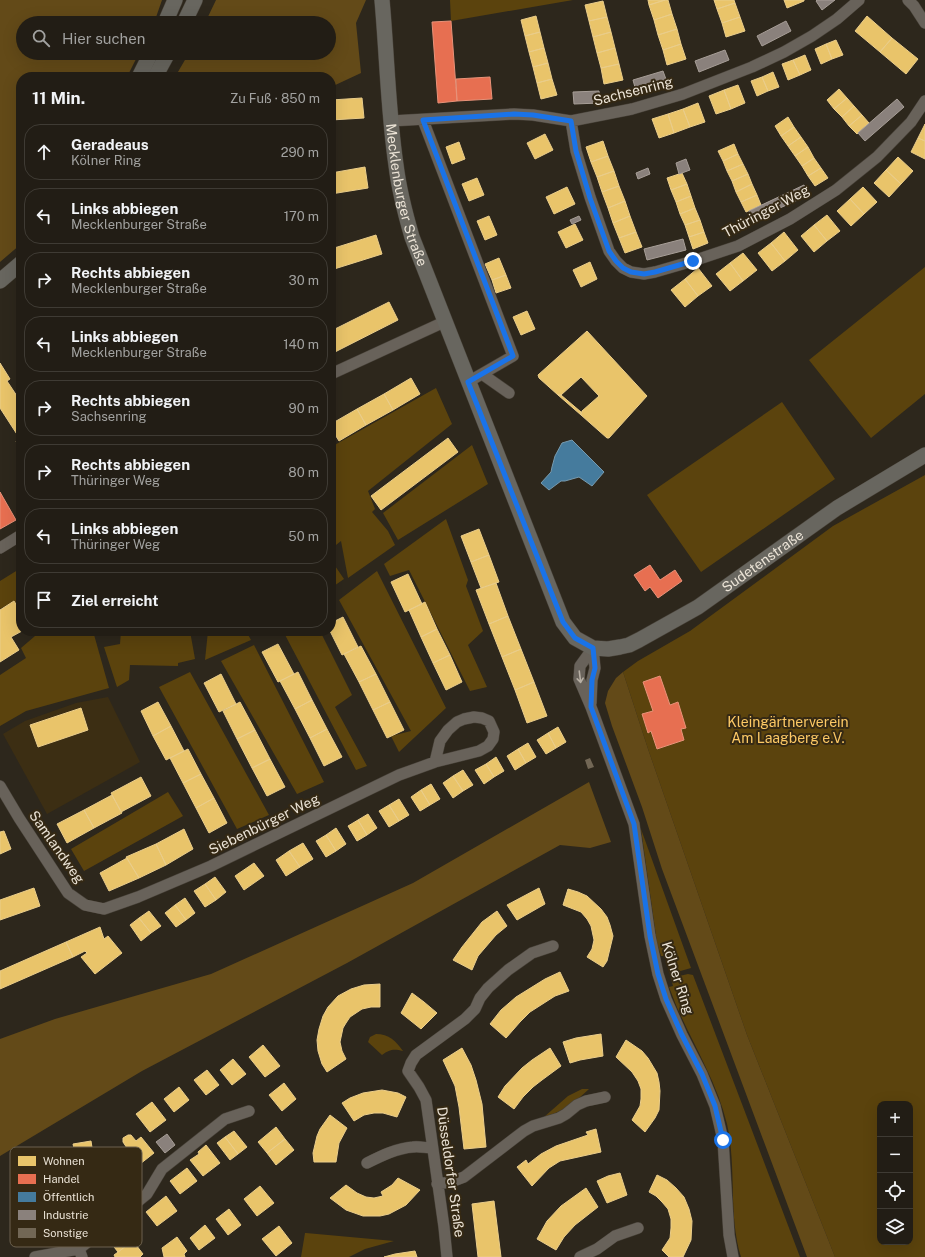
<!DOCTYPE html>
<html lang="de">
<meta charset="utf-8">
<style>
:root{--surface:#221d15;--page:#2e2a22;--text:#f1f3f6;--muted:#a2a2a0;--line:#3f3b34}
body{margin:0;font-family:"Public Sans",sans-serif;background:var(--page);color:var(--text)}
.controls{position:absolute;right:12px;bottom:12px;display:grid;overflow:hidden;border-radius:8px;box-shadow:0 4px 16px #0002}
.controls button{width:36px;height:36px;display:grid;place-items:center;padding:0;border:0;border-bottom:1px solid var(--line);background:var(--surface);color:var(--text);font:20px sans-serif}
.stop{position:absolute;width:12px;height:12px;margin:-9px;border:3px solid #1a73e8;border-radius:50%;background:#fff}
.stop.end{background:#1a73e8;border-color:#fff;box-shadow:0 1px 4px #0008}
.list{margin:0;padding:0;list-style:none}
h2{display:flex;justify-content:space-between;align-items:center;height:52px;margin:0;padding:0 16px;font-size:17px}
h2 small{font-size:13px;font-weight:400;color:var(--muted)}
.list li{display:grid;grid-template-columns:26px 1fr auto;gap:12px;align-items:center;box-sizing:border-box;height:56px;margin:0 8px 8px;padding:0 8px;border:1px solid var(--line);border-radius:16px}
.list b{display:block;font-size:15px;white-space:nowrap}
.list p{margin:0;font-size:13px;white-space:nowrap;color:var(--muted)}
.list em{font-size:13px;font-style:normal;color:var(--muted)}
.icon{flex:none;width:22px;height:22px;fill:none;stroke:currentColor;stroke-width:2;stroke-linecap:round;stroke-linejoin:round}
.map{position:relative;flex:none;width:925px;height:1257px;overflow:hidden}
.search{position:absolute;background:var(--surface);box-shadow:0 4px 16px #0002;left:16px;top:16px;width:320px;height:44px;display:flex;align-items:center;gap:10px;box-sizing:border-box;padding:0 14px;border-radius:22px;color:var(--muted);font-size:15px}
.panel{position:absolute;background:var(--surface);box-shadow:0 4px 16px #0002;left:16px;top:72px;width:320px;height:564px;border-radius:16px}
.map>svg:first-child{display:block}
.built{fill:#3c2e13}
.green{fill:#5b430d;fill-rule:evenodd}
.forest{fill:#634a18}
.homes{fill:#e9c46a;stroke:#eacd8a}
.shops{fill:#e76f51;stroke:#e89279}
.public{fill:#457b9d;stroke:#779aae}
.industry{fill:#8a817c;stroke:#a79e97}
.building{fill:#726755}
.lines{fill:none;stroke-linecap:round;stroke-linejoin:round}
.street-casing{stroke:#484239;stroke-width:12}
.secondary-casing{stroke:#484239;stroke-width:16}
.street{stroke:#68625a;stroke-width:11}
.secondary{stroke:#68665f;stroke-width:15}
.oneway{stroke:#b7afa4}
.route{stroke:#1a73e8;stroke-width:5}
.labels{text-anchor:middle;stroke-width:4;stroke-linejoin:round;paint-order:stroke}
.street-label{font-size:14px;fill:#ebe3d6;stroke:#352914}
.park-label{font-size:14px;fill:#fdc965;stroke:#352914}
.key{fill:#352914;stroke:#6c614e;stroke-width:1}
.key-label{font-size:11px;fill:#ebe3d6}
</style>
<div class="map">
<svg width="925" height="1257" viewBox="0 0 925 1257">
<rect width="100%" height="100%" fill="#2d271c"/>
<path class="built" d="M108 697 140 762 47 814 3 734 25 721 76 703Z"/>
<path class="green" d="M450 0H573L451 21Z
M925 267V394L871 438 809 360Z
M436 388 452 424 368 491 375 509 372 512 388 531 395 545 348 578 341 541 331 549V447Z
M782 402 835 479 701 572 647 495Z
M472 445 488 484 398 540 383 513Z
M925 475V1257H835L747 1035 648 749 623 672 638 661 690 631 833 526ZM880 1104H910V1242H880Z
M446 519 468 580 466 586 483 631 468 645 487 687 470 691 409 570 390 576 384 564Z
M331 560 344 579 331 588Z
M21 568V612L14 601 0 609V581Z
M377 571 446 708 399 752 391 736 411 731 339 600Z
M32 631H93L109 688 26 711 0 726V675L26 658 21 648 35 636Z
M121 631H190L195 659 178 663V666L130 665 129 680 117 687 104 647 120 644Z
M208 631H246L251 640 205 660Z
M283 631H320L352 695 335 707 367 766 356 770Z
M254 645 324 782 297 794 221 661Z
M190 672 269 815 237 829 159 687Z
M168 792 183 816 84 871 71 849Z
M641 829 691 968 670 974 665 956H661L657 943Z
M688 974 693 975 800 1257H741C728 1214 737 1168 727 1124 718 1086 697 1051 681 1016 676 1006 673 997 669 987L673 986 671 978Z
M376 1034C389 1034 396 1041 403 1051 394 1049 390 1049 382 1055L368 1042 370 1037Z
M582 1089H589C575 1102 563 1112 544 1117L568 1096Z
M305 1233H306L394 1241 365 1249 349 1257H301Z"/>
<path class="forest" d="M0 0H162L154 23H23V53H139L127 77H21V244L0 262Z
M216 0H366L356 23 361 73 331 87V77H175L189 53H329V23H205Z
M623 672 648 749 747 1035 835 1257H807L662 869 642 807 612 726 605 703 608 691 616 678Z
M589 782 611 842 590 848 560 845 347 963 142 1071 0 1156V1039L55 1019 211 974 413 883Z"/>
<path class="homes" d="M648 0H665L649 5Z
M665 0H668L672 14 654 20 649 5Z
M714 0H734L735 3 717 9Z
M784 0H804V1L787 8Z
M603 1 607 17 589 21 585 5Z
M735 3 740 17 722 23 717 9Z
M672 14 677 29 658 35 654 20Z
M536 16 540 32 525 36 521 20Z
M867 16 892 38 880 52 855 31Z
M607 17 611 32 593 37 589 21Z
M740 17 745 31 726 37 722 23Z
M677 29 681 44 663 50 658 35Z
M540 32 544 48 529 52 525 36Z
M611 32 615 48 597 53 593 37Z
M892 38 918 59 906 74 880 52Z
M836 40 843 55 832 59 826 44Z
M681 44 686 59 667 65 663 50Z
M826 44 832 59 821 64 815 49Z
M544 48 548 63 533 67 529 52Z
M615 48 619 64 601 68 597 53Z
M805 55 811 70 800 75 793 60Z
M793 60 800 75 788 80 782 64Z
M548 63 552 79 537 83 533 67Z
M619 64 623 80 604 84 601 68Z
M773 72 779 87 768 91 762 77Z
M762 77 768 91 757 96 751 81Z
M552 79 557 95 541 99 537 83Z
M738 85 745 103 731 109 724 90Z
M839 89 847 98 834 109 827 100Z
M724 90 731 109 716 114 709 96Z
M362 98 364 118 331 120V100Z
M847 98 854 106 842 117 834 109Z
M698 103 705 122 690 127 683 109Z
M854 106 862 115 849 126 842 117Z
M683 109 690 127 674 133 668 114Z
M668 114 674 133 659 138 652 119Z
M862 115 869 123 857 134 849 126Z
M788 117 794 127 781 136 775 126Z
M925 124V141L918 138Z
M794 127 801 137 788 146 781 136Z
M545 134 553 150 535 159 527 143Z
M801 137 808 147 795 156 788 146Z
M918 138 925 141V159L911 152Z
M603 141 608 156 591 162 586 147Z
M459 142 465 159 452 164 446 147Z
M734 144 738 154 723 161 718 151Z
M808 147 814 158 802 166 795 156Z
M738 154 743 164 727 171 723 161Z
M608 156 614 171 597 177 591 162Z
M898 157 913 171 901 184 886 170Z
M814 158 821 168 808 176 802 166Z
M743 164 748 174 732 181 727 171Z
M365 167 368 188 331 194V173Z
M821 168 828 178 815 186 808 176Z
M886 170 901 184 889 197 874 183Z
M614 171 619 186 602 192 597 177Z
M682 173 687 184 671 190 667 178Z
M748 174 752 184 736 192 732 181Z
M477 178 484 195 469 201 462 184Z
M687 184 691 196 676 202 671 190Z
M752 184 757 195 741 202 736 192Z
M619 186 625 201 608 208 602 192Z
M567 187 575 204 554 214 546 197Z
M863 187 877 202 864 214 850 199Z
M757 195 761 205 746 212 741 202Z
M691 196 695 208 680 214 676 202Z
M850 199 864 214 851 226 837 211Z
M625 201 630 216 613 223 608 208Z
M695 208 700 220 685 225 680 214Z
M827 215 840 231 827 241 814 225Z
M489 216 497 235 485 240 477 221Z
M630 216 636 232 619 238 613 223Z
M700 220 704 232 689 237 685 225Z
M575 224 583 240 566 248 558 232Z
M814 225 827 241 814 252 801 236Z
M636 232 642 247 625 253 619 238Z
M704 232 708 243 693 249 689 237Z
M784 232 798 250 785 261 771 243Z
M376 235 382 254 331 270V249Z
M771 243 785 261 772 271 758 253Z
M743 253 757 270 743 281 730 263Z
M499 258 506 275 492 280 485 264Z
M590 262 597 279 581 287 573 270Z
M730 263 743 281 730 291 716 274Z
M698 268 712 286 698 296 685 279Z
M506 275 511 288 496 293 492 280Z
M685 279 698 296 685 307 671 290Z
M389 302 398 320 331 354V331Z
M527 311 535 329 521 335 513 317Z
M587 331 647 396 609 438H607L581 415 582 411 599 396 581 377 561 395H558L539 378 538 375Z
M0 363 10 379 7 381 21 402V450L16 441 20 439 0 408Z
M411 378 420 394 393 410 384 394Z
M384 394 393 410 366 425 357 409Z
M558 395H561L581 412V415Z
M357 409 366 425 339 441 331 428V424Z
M448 438 458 452 381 510 371 496Z
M479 529 489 555 471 562 461 536Z
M489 555 499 582 481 588 471 562Z
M408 574 422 604 405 612 391 582Z
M496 583 508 616 489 624 476 590Z
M14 601 21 612 22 631 11 637 19 650 0 662V610Z
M425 602 437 629 421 637 409 610Z
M508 616 521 649 502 657 489 624Z
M343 617 358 647 342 655 330 631H331V623Z
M437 629 450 655 433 663 421 637Z
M98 631H116V633H98Z
M278 644 294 674 278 682 262 652Z
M361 646 376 674 359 682 344 654Z
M521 649 534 682 515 690 502 657Z
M450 655 462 682 446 690 433 663Z
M298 672 312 700 295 709 280 681Z
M221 674 236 704 219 712 204 683Z
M376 674 390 702 373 710 359 682Z
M534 682 547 716 527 723 515 690Z
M312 700 327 729 310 738 295 709Z
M158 702 171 726 153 736 141 711Z
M240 702 255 730 237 739 223 711Z
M390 702 404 730 387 738 373 710Z
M81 708 88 730 38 747 30 725Z
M171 726 184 751 166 760 153 736Z
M558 727 566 742 556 748 548 733Z
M327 729 342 757 324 766 310 738Z
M255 730 270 759 252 768 237 739Z
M548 733 556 748 546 754 537 740Z
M528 743 536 757 526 763 518 749Z
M188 749 201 774 183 783 170 758Z
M518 749 526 763 515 770 507 756Z
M496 757 504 771 494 777 486 764Z
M270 759 285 787 267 796 252 768Z
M486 764 494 777 484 784 475 770Z
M463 770 473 785 463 791 453 776Z
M201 774 214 798 196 808 183 783Z
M453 776 463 791 453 798 443 783Z
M141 777 151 796 121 812 111 793Z
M431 784 440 799 430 805 421 790Z
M421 790 430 805 420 811 411 797Z
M112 795 122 813 94 828 84 810Z
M214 798 227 823 209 833 196 808Z
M399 799 409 815 399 821 389 805Z
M389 805 399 821 389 827 379 811Z
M84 810 94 828 67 843 57 824Z
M368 814 377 828 367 835 358 820Z
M358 820 367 835 357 841 348 826Z
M336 828 346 844 336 851 326 835Z
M184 829 193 849 166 865 156 844Z
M4 831 11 849 0 854V832Z
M326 835 336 851 326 857 316 841Z
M303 843 313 859 300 867 289 851Z
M156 844 166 865 139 878 126 857Z
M289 851 300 867 286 876 276 860Z
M127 858 139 878 109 891 100 873Z
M254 863 264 876 244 890 235 876Z
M215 877 226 892 216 900 205 884Z
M205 884 216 900 205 907 194 891Z
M34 888 40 906 0 920V900Z
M539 888 545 904 517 920 507 905Z
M568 889 578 892 587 896 601 909 607 917 610 925 613 936 607 961 603 967 587 957 592 949 594 940 591 926 587 919 581 912 563 905Z
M185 898 195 913 186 920 175 905Z
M175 905 186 920 176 927 165 913Z
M149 911 161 926 151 933 139 918Z
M497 911 507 926 496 935 478 956 472 970 453 960 462 947 482 922Z
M139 918 151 933 141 941 130 925Z
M100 927 104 939 108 936 122 953 95 974 81 957 87 953 85 951 73 957 66 942Z
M66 942 73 957 0 989V971Z
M560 972 569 991 555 996 530 1012 520 1022 506 1038 490 1024 501 1010 516 997 545 979Z
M380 984V1007H371L362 1009 350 1017 346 1023 343 1028 340 1042 342 1051 346 1059 327 1072 322 1064 318 1051 317 1040 319 1029 323 1016 328 1007 338 996 351 989 364 985Z
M412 993 424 1002 437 1013 421 1029 401 1013Z
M601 1034 603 1056 580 1060 570 1063 563 1042 576 1038Z
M626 1040 642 1051 648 1058 657 1073 659 1082 660 1091 659 1110 655 1118 645 1132 632 1120 640 1106 641 1099V1089L638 1081 632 1072 616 1057Z
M263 1045 280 1066 265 1077 249 1057Z
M462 1048 471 1065 476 1080 482 1104 486 1147 464 1149 459 1107 455 1086 443 1060Z
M550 1048 561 1066 542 1080 533 1087 523 1097 514 1109 498 1097 505 1086 522 1068 532 1060Z
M233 1059 246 1074 232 1085 220 1070Z
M207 1070 219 1085 206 1095 194 1080Z
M284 1083 296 1099 282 1111 269 1095Z
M179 1087 189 1100 174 1112 164 1099Z
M382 1090 398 1093 406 1097 397 1117 383 1113H374L364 1115 354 1121 342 1103 350 1098 363 1093Z
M152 1102 166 1120 150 1132 136 1114Z
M330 1115 347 1128 339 1143 336 1162H314L313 1153 317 1136 320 1129Z
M276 1127 285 1139 267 1153 258 1142Z
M596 1129 601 1152 560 1161 549 1168 532 1186 517 1167 526 1160 528 1164 541 1154 556 1146 588 1135 586 1132Z
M234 1131 247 1147 238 1154 225 1137Z
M128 1135H131L136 1141 141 1137 154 1153 135 1168 122 1152 127 1148 123 1142V1138Z
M225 1137 238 1154 230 1160 217 1143Z
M285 1139 294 1150 276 1165 267 1153Z
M91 1141 93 1154 76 1157 73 1144Z
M206 1145 220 1163 203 1176 190 1160 199 1154 198 1152Z
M187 1168 197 1181 180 1194 170 1181Z
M620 1173 627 1195 607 1203 597 1181 608 1176Z
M657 1175 667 1180 676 1188 684 1197 689 1209 692 1221 691 1240 683 1257H669L662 1250 670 1238 671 1228V1219L668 1209 662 1202 656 1196 649 1192Z
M398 1178 420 1190 406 1205 389 1214 380 1216H363L346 1210 330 1198 346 1185 357 1193 366 1197 374 1198 383 1196 381 1192 392 1185Z
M260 1186 274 1203 257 1216 244 1199Z
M586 1188 598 1207 575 1225 564 1237 556 1250 537 1239 547 1221 561 1206Z
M166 1196 177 1211 157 1226 146 1212Z
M494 1201 501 1257H478L472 1204Z
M229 1209 241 1225 228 1235 216 1219Z
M127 1223 138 1237 118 1252 107 1238Z
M205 1225 215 1238 199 1250 190 1238Z
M279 1226 292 1243 276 1256 262 1239Z
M177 1237 187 1251 184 1254 185 1257H164L162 1248Z
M133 1241 143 1254 140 1257H115L114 1255Z
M415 1251 417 1257H384L395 1254Z"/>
<path class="shops" d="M451 21 457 101 438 103 432 22Z
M490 77 492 99 457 101 456 79Z
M0 492 16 520 0 529Z
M650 565 660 580 675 570 682 581 658 598 650 587 645 591 634 575Z
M660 676 670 705 678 702 686 728 681 729 684 740 657 749 651 731 648 733 642 714 653 711 643 682Z"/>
<path class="public" d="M572 440 604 472 592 486 579 477 565 481H561L549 490 541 483 551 472 552 467 555 456 562 443Z"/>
<path class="industry" d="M817 0H835L822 10 816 1Z
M786 21 791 31 762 46 757 36Z
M725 50 729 60 699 72 695 61Z
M663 71 667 82 636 91 633 80Z
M599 91 600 103 574 104 573 92Z
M897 99 904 107 865 141 858 133Z
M686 159 690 170 679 174 676 163Z
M648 168 650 174 638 179 636 173Z
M804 185 809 195 753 220 749 211Z
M579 216 581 220 572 224 570 220Z
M683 239 686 250 647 260 644 249Z
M167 1134 175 1145 165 1153 156 1142Z"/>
<path class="building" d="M590 758 594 767 588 769 585 760Z"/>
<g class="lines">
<g class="street-casing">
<path id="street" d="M908 0 914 6 925 23
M423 120 513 356 468 382
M391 121 514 114 533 115 571 121 632 109 683 94 752 67 784 52 812 36 837 19 859 0
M571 121 576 151 590 197 609 251 616 261 623 268 631 272 644 274 655 272 693 261 738 246 790 219 836 190 877 157 911 122 925 101
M331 374 444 322
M482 374 509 393
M0 548 21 535
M593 648 580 666 579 679 591 707 634 824 650 936 658 974 666 999 682 1035 702 1074 715 1106 723 1140 729 1235 733 1257
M591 703 592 680 595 668 593 648
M0 786 19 818 68 893 85 905 104 909 138 897 211 866 399 775 435 762 479 751 488 746 493 739 494 732 489 721 482 718 474 717 464 719 457 722 448 730 440 741 435 762
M64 1160 79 1249 82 1257
M367 1163C381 1156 397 1148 413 1147 419 1146 426 1148 432 1148
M437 1184 451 1182 464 1177 524 1131 533 1126 559 1118 566 1114 577 1105 586 1101 605 1097
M79 1249 147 1194 162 1169 225 1119 249 1111
M35 1257 79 1249
M447 1257 444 1227 426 1100 419 1087 408 1071 411 1063 416 1055 465 1019 475 1009 480 998 488 988 508 970 532 953 553 946
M580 1257 597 1249 615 1236 638 1228"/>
</g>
<g class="secondary-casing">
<g id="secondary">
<path id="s1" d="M382 0C387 55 388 111 396 165 399 190 405 213 412 237L563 622 575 638 593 648 608 649 620 647 629 645 639 640 698 607 837 508 925 455"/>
<path d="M165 23 175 0"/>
<path d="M184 23 195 0"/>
<path d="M139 77 151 53"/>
<path d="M155 77 168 53"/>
<path d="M0 281 21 263"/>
</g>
</g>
<use href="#street" class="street"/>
<use href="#secondary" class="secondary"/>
</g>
<defs><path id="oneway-shaft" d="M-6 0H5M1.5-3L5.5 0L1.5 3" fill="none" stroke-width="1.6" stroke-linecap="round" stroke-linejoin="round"/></defs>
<use class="oneway" href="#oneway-shaft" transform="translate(580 677) rotate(83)"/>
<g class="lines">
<path class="route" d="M693 261 655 272 644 274 631 272 623 268 616 261 609 251 590 198 576 151 571 121 533 115 514 114 423 120 513 356 468 382 563 622 575 638 593 648 595 668 592 680 591 707 634 824 650 936 658 974 666 999 682 1035 702 1074 715 1106 723 1140"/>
</g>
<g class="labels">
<g class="street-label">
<text transform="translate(633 91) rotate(-14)" y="5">Sachsenring</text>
<text dy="5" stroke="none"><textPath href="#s1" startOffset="197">Mecklenburger Straße</textPath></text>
<text transform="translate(766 211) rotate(-28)" y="5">Thüringer Weg</text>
<text dy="5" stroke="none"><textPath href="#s1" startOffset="888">Sudetenstraße</textPath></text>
<text transform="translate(264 824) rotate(-26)" y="5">Siebenbürger Weg</text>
<text transform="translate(57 847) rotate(55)" y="5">Samlandweg</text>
<text transform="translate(678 978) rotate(72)" y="5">Kölner Ring</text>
<text transform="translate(451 1172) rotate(82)" y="5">Düsseldorfer Straße</text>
</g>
<g class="park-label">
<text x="788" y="727">Kleingärtnerverein<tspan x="788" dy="16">Am Laagberg e.V.</tspan></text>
</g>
</g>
<rect x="10" y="1147" width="132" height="100" rx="6" class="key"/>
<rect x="18" y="1156" width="18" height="10" fill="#e9c46a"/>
<rect x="18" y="1174" width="18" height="10" fill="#e76f51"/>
<rect x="18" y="1192" width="18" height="10" fill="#457b9d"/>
<rect x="18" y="1210" width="18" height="10" fill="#8a817c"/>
<rect x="18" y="1228" width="18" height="10" fill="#726755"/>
<g class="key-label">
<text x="43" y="1165">Wohnen</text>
<text x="43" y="1183">Handel</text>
<text x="43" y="1201">Öffentlich</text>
<text x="43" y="1219">Industrie</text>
<text x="43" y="1237">Sonstige</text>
</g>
</svg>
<div class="controls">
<button>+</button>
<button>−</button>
<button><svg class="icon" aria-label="locate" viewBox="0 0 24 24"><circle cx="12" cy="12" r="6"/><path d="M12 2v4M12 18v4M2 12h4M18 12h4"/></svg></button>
<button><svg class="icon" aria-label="layers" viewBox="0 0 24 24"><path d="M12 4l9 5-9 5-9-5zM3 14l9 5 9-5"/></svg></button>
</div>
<div class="stop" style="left:723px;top:1140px"></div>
<div class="stop end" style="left:693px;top:261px"></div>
<div class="search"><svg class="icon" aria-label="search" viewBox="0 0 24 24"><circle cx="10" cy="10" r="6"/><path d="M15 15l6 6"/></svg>Hier suchen</div>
<section class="panel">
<h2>11 Min.<small>Zu Fuß · 850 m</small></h2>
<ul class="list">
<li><svg class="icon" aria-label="ahead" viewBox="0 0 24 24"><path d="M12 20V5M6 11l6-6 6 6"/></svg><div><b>Geradeaus</b><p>Kölner Ring</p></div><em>290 m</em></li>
<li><svg class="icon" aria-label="left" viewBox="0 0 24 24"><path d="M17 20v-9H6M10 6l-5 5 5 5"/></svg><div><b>Links abbiegen</b><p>Mecklenburger Straße</p></div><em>170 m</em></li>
<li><svg class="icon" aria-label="right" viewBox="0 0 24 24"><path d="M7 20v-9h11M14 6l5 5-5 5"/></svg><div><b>Rechts abbiegen</b><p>Mecklenburger Straße</p></div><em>30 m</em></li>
<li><svg class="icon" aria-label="left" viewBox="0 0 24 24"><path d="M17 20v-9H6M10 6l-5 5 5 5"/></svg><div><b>Links abbiegen</b><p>Mecklenburger Straße</p></div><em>140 m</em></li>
<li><svg class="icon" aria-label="right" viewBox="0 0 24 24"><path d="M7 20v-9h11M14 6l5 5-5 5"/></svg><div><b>Rechts abbiegen</b><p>Sachsenring</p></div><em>90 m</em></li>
<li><svg class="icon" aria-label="right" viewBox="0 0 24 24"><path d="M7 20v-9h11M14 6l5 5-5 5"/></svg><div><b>Rechts abbiegen</b><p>Thüringer Weg</p></div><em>80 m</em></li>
<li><svg class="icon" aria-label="left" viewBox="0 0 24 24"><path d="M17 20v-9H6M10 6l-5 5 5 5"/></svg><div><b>Links abbiegen</b><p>Thüringer Weg</p></div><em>50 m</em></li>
<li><svg class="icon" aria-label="arrive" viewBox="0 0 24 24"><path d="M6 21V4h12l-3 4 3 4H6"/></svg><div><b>Ziel erreicht</b></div></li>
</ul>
</section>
</div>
